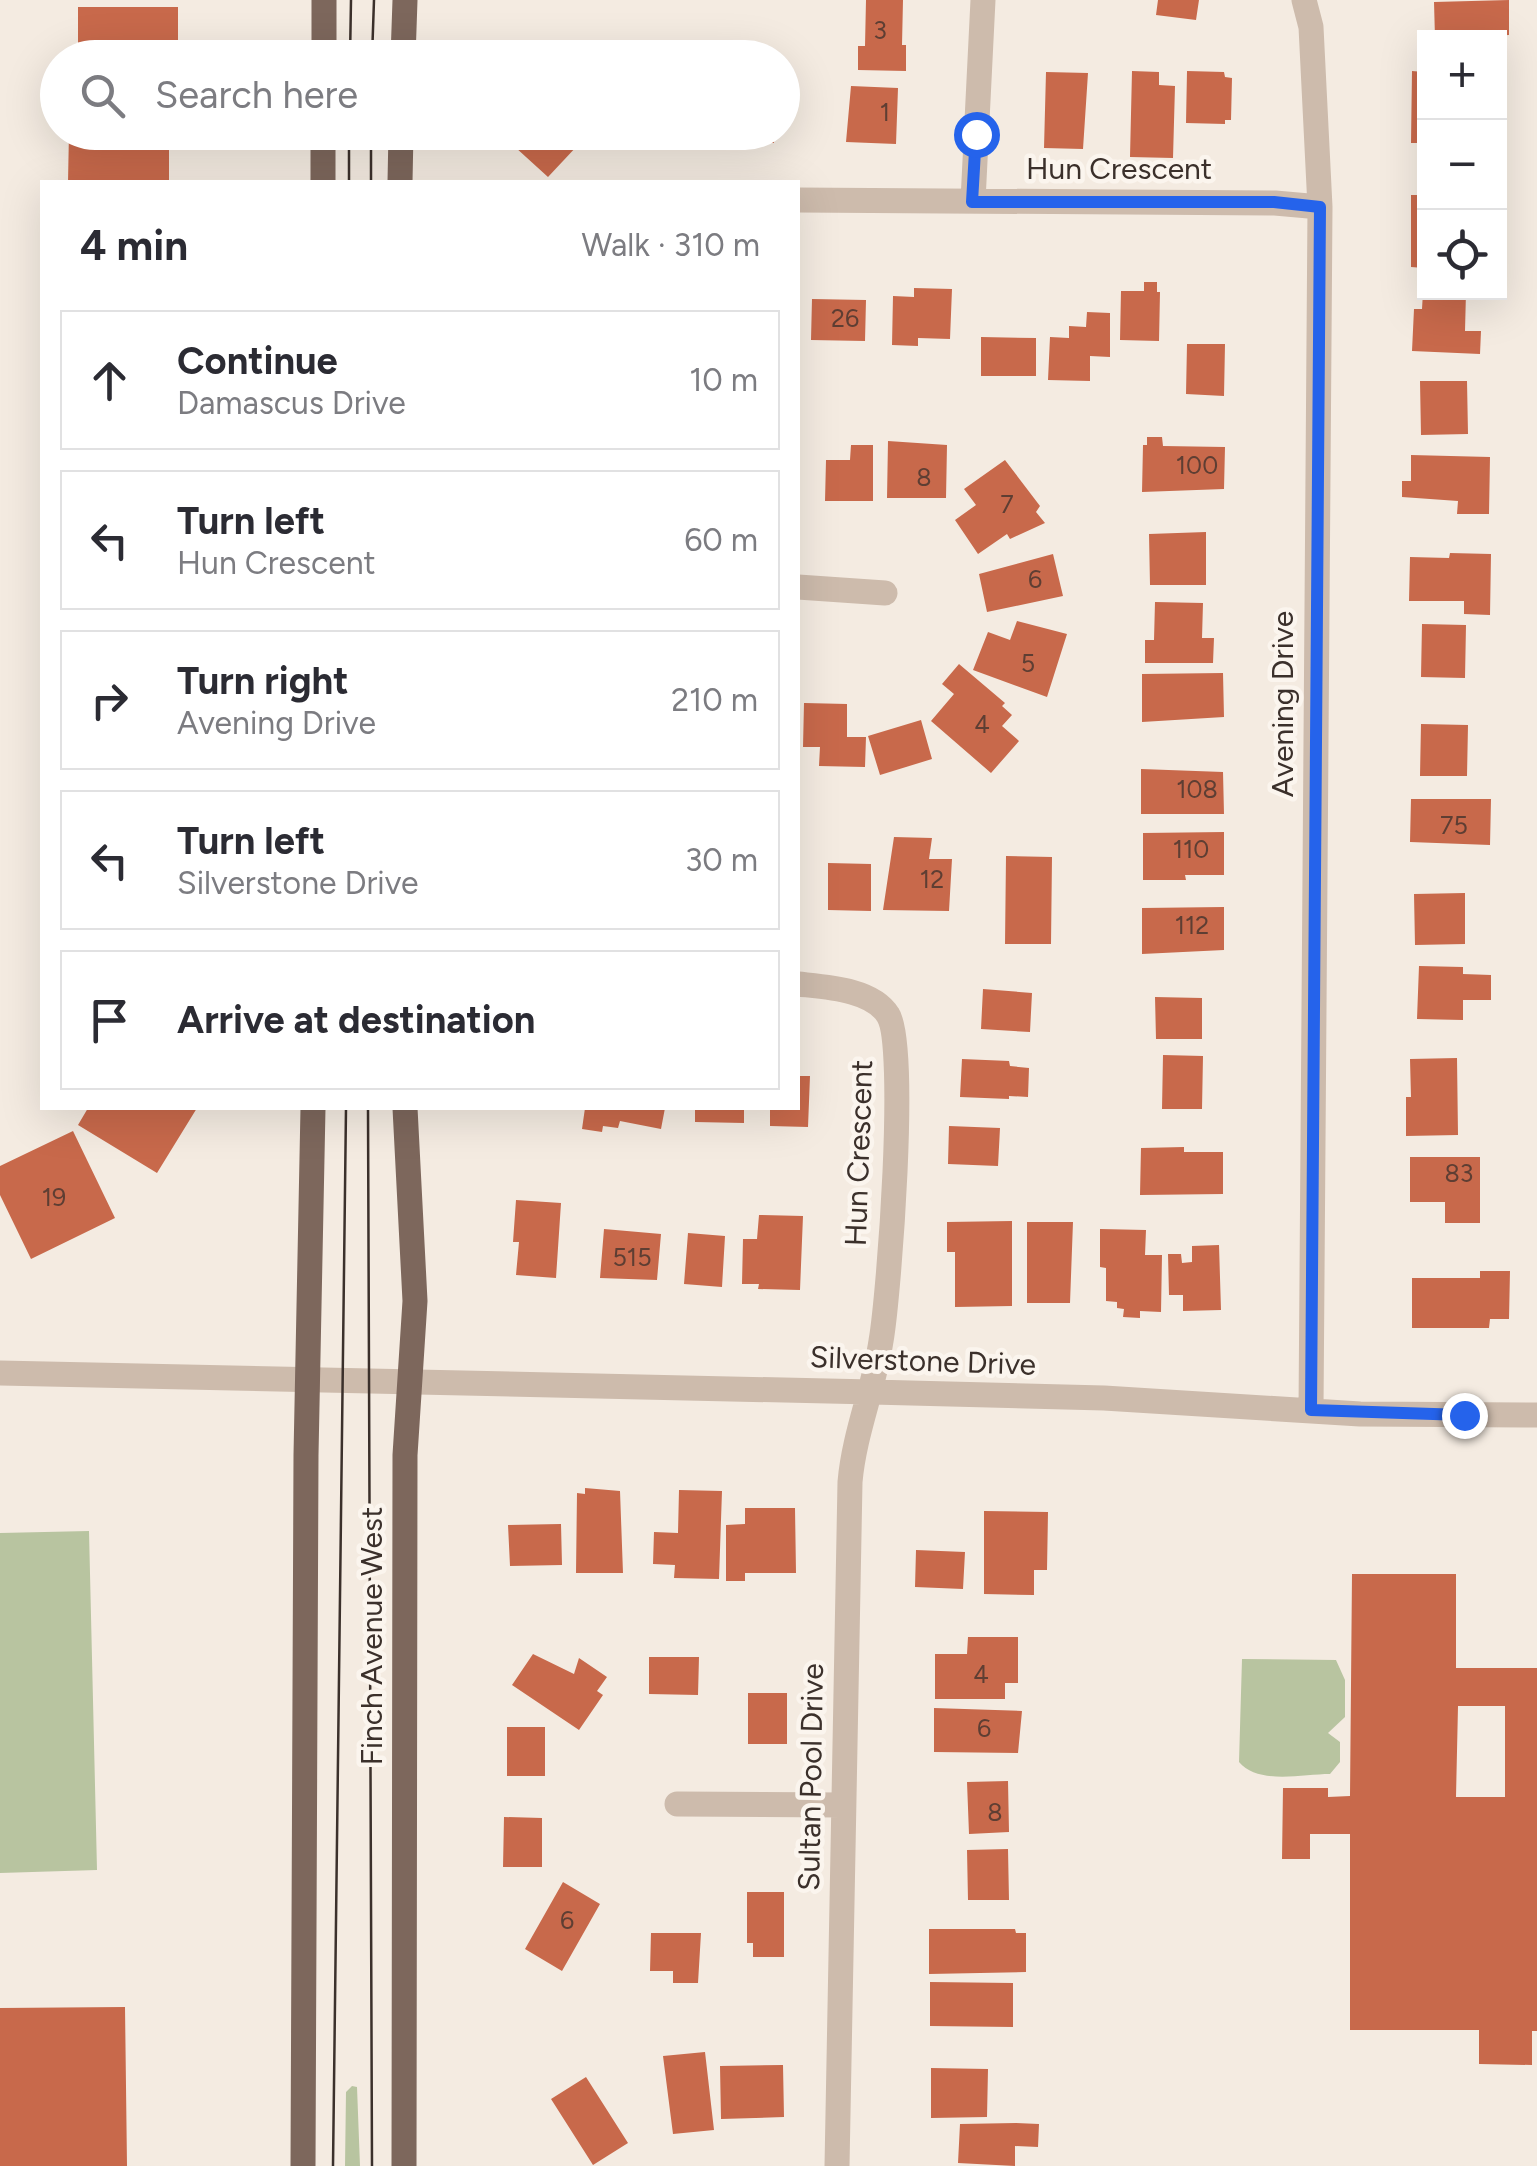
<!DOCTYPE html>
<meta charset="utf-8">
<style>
:root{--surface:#fff;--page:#f7f7f7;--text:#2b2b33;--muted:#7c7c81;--line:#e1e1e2}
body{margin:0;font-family:Figtree,sans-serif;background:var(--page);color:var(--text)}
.controls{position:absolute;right:30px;top:30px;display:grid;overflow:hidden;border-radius:0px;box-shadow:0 10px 40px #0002}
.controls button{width:90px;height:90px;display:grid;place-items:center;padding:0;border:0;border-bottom:2px solid var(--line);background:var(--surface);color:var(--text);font:50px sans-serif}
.stop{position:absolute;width:30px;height:30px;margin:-22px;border:8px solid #2563eb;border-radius:50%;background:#fff}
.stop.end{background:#2563eb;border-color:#fff;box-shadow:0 2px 10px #0008}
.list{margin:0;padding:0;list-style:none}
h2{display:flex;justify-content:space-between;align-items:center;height:130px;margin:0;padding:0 40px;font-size:42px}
h2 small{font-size:32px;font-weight:400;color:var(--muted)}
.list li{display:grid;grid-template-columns:65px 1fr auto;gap:30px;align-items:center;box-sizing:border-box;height:140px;margin:0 20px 20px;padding:0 20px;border:2px solid var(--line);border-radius:0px}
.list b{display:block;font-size:38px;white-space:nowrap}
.list p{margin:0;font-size:32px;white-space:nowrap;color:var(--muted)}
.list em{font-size:32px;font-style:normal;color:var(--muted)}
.icon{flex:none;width:55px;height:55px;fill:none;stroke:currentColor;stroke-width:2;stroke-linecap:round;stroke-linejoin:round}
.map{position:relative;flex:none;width:1537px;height:2166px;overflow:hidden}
.search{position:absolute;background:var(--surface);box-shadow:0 10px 40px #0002;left:40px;top:40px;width:760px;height:110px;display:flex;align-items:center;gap:25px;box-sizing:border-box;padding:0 35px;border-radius:55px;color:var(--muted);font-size:38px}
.panel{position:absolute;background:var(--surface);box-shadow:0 10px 40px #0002;left:40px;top:180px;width:760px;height:930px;border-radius:0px}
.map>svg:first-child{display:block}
.green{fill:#b8c4a0}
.building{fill:#c8694b;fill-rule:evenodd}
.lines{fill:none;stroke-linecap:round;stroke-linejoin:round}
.minor{stroke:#cdbbac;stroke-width:25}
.major{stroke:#7d675c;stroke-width:25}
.tram{stroke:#3b302b;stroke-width:2.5}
.route{stroke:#2563eb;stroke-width:12}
.labels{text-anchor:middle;stroke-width:9;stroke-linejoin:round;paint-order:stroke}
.number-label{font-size:25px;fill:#5e3e33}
.street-label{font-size:30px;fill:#3b302b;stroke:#fbf5ee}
</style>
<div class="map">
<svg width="1537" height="2166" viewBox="0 0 1537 2166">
<rect width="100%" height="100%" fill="#f4ebe1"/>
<path class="green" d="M89 1531 97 1870 0 1873V1533Z
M1242 1659 1336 1660 1345 1680V1717L1328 1733 1340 1742V1762L1330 1774C1302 1774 1258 1785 1239 1762Z
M352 2086 357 2087 360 2166H345L346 2092Z"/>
<path class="building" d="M866 0H903L902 45H906V71L858 70V46H865Z
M1158 0H1199L1196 20 1156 15Z
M1509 0V35L1435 38 1434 2Z
M78 7H178V58H78Z
M1132 71 1159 72V85L1175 86 1173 158 1130 157Z
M1187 71 1224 72 1225 77 1232 78 1231 120H1225V124L1186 123Z
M1412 71 1424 72V143H1411Z
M1046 72 1088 73 1083 149 1044 148Z
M851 86 898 88 896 144 846 142Z
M69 132H169V182H68Z
M529 132H564L578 145 548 177 515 147Z
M737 132H774V143H737Z
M1411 195H1424V268L1411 267Z
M1144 282H1157V292H1160L1159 341 1120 340 1121 291H1144Z
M914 288 952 289 950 339 918 338V346L892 345 893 296 914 297Z
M1423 292H1466L1465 331H1481L1480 354 1412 351 1414 309H1422Z
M812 299 866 300 865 341 811 340Z
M1087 312 1110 313V357L1090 356V381L1048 380 1050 337 1069 338V326L1086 327Z
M981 337 1036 338V376H981Z
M1187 344H1225L1224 396 1186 394Z
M1420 381H1467L1468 434 1421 435Z
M1147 437H1162L1163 446 1225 447 1224 489 1142 492 1143 445H1147Z
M888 441 947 445 946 498H887Z
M851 445H873V501H825L826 460H850Z
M1411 455 1490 457 1489 514H1457L1458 501 1402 497V481H1411Z
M1005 460 1040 506 1036 512 1045 523 1010 539 1007 534 978 554 955 520 976 505 964 489Z
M1206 532V585H1150L1149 534Z
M1450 553 1491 554 1490 615 1464 614V601H1409L1410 557 1449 558Z
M1053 554 1063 596 987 612 979 574Z
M1155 602 1203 603 1202 638H1214L1213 663H1145V640H1154Z
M1017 621 1067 634 1047 697 973 670 988 632 1010 640Z
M1422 624 1466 625 1465 678 1421 677Z
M959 664 1005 703 1002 706 1012 715 1002 726 1019 741 991 773 931 721 954 694 942 684Z
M1223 673 1224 717 1142 722V674Z
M804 703 847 704V737H866L865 767 819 766 820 747H803Z
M921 720 932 759 880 775 868 736Z
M1421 724 1468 725 1467 776H1420Z
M1141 769 1223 772 1224 814H1141Z
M1411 799H1491L1490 845 1410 842Z
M1224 832V875H1185L1186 880H1143V833Z
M894 837 932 838 929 859H952L949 911 883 910Z
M1006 856 1052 857 1051 944H1005Z
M828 863 871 864V911L828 910Z
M1465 893V944L1415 945 1414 894Z
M1224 907V950L1142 954V908Z
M1419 966 1463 967V974L1491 975V1000H1463V1020L1417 1019Z
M983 989 1032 993 1030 1032 981 1029Z
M1155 997 1202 998V1039H1156Z
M1163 1055 1203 1056 1202 1109H1162Z
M1457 1058 1458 1135 1406 1136V1097H1411L1410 1059Z
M962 1059 1009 1061 1010 1066 1029 1068 1028 1097 1009 1096V1099L960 1097Z
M798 1076H810L808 1127 770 1126V1108H798Z
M88 1108H197L157 1173 78 1125Z
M585 1108H665L661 1129 620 1121 618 1128 603 1126 602 1132 582 1129Z
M695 1108H744V1123L695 1122Z
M949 1126 1000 1128 998 1166 948 1164Z
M73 1131 115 1218 31 1259 0 1195V1166Z
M1184 1147V1152H1223V1194L1140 1195 1141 1148Z
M1410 1157H1480V1223H1445V1202H1410Z
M516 1200 561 1203 556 1278 516 1275 519 1242H513Z
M759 1215 803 1216 800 1290 758 1289 759 1284H742L743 1239H757Z
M1012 1221V1306L955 1307V1252H947V1222Z
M1027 1222H1073L1070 1303H1027Z
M604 1229 661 1234 657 1280 600 1278Z
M1100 1229 1146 1230 1145 1255H1162L1161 1312 1140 1311V1318L1123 1317 1124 1309 1117 1308V1302L1106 1301V1268L1100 1267Z
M688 1233 725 1236 722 1287 684 1284Z
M1219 1245 1221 1310 1183 1311V1295H1169L1168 1254H1181L1182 1263 1192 1262V1246Z
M1480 1271H1510L1509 1319H1490L1489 1328H1412V1278H1480Z
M585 1488 620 1491 623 1573H576L577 1493 585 1494Z
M679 1490 722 1491 719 1579 674 1578 675 1565 653 1564 654 1532 678 1533Z
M745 1508H795L796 1573H745V1581H726V1525L745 1524Z
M984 1511 1048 1512 1047 1570H1034V1595L984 1594Z
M561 1524 562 1565 510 1566 508 1525Z
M916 1550 965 1552 963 1589 915 1587Z
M1352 1574H1456V1668H1537V2031H1532V2065L1479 2064V2030H1350V1834H1310V1859H1282L1283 1788H1328V1797L1350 1796ZM1458 1706H1505V1797H1456Z
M968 1637H1018V1683H1005V1699H935V1654H967Z
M533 1654 574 1674 579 1658 607 1677 597 1691 603 1695 579 1730 512 1685Z
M649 1657H699L698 1695 649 1694Z
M748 1693H787V1744H748Z
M934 1708 1022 1711 1018 1753 934 1752Z
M507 1727H545V1776H507Z
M1008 1781 1009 1832 969 1834 967 1782Z
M504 1817 542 1818V1867H503Z
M1008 1849 1009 1900H968L967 1850Z
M563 1882 600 1904 562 1971 525 1949Z
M747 1892H784V1957H753V1943H747Z
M929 1929H1015L1016 1933H1026V1972L929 1974Z
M651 1933H701L698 1983H673V1971H650Z
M930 1982 1013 1983V2027L930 2026Z
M125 2007 127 2166H0V2008Z
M705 2052 714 2130 673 2134 663 2056Z
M783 2065 784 2117 721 2119 720 2066Z
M931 2068 988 2069 987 2117 931 2118Z
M586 2077 628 2143 593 2165 551 2099Z
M1016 2123 1039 2124 1038 2147 1015 2146V2166L958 2163 960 2124Z"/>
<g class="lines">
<path class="minor" d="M1304 0 1311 27 1320 207 1311 1410
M798 200 1275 203 1320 207
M973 201 983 0
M798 587 885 593
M798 984C825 987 872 989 888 1015 908 1045 889 1295 881 1341 874 1388 854 1434 850 1482L837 2166
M0 1373 872 1392 1104 1398 1360 1414 1537 1415
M677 1804 843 1805"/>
<path class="major" d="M324 58V0
M403 58 405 0
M323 182V132
M400 182 401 132
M303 2166 306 1455 313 1108
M404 2166 405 1455 415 1301 405 1108"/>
<path class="tram" d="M350 58 351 0
M372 58 374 0
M349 182V132
M371 182V132
M368 1108 372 2166
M333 2166 346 1108"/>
</g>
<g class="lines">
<path class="route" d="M976 134 972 202H1274L1320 207 1311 1410 1464 1415"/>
</g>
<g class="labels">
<g class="number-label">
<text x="880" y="39">3</text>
<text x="885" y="121">1</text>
<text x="845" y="327">26</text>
<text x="1197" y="474">100</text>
<text x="924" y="486">8</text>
<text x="1007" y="513">7</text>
<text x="1035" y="588">6</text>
<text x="1028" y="672">5</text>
<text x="982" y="733">4</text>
<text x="1197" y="798">108</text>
<text x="1454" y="834">75</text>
<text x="1191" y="858">110</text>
<text x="932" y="888">12</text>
<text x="1192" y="934">112</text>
<text x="1459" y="1182">83</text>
<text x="54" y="1206">19</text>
<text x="632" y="1266">515</text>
<text x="981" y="1683">4</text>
<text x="984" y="1737">6</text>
<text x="995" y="1821">8</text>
<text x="567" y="1929">6</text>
</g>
<g class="street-label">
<text x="1119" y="179">Hun Crescent</text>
<text transform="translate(1283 704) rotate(-90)" y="10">Avening Drive</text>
<text transform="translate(859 1153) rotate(-88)" y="10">Hun Crescent</text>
<text transform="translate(923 1361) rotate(2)" y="10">Silverstone Drive</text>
<text transform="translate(372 1636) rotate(-90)" y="10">Finch Avenue West</text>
<text transform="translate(811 1777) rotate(-89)" y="10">Sultan Pool Drive</text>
</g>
</g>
</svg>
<div class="controls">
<button>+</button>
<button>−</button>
<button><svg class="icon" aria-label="locate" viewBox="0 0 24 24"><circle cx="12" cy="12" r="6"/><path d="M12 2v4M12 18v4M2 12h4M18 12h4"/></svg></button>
</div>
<div class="stop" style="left:976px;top:134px"></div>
<div class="stop end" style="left:1464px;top:1415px"></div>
<div class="search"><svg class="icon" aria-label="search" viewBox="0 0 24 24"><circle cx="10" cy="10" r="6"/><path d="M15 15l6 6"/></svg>Search here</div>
<section class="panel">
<h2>4 min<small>Walk · 310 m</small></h2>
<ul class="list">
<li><svg class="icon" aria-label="ahead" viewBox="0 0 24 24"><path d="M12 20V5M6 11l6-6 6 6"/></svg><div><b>Continue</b><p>Damascus Drive</p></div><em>10 m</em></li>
<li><svg class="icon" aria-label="left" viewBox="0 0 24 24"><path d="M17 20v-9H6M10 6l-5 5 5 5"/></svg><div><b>Turn left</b><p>Hun Crescent</p></div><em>60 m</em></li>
<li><svg class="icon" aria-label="right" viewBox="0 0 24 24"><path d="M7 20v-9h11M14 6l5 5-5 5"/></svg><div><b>Turn right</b><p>Avening Drive</p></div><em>210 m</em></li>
<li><svg class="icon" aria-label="left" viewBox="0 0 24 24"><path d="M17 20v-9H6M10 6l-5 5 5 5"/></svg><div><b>Turn left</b><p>Silverstone Drive</p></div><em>30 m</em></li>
<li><svg class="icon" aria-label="arrive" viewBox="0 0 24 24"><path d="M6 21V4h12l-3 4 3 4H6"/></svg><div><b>Arrive at destination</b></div></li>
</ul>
</section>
</div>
